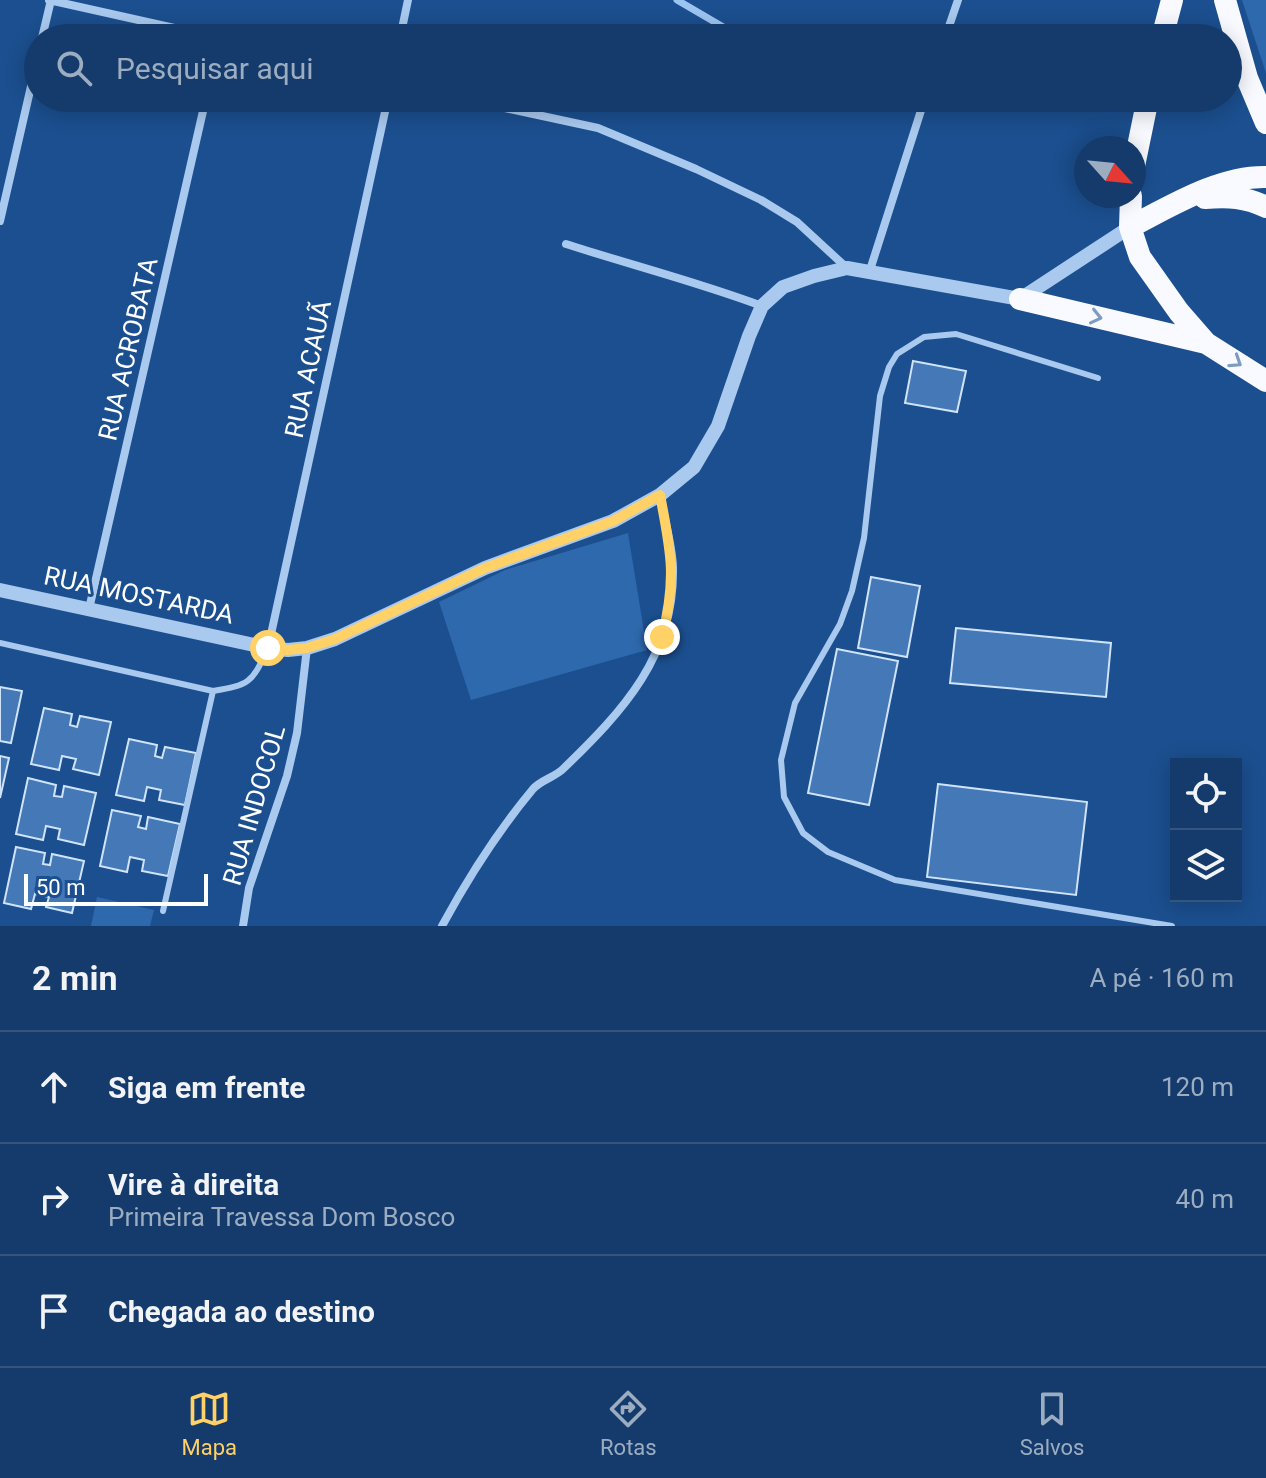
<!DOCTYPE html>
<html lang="pt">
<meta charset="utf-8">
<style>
:root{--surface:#143b6b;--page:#1d4271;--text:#f1f3f6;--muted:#9dadc1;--line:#33557e;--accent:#ffd166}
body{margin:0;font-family:Roboto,sans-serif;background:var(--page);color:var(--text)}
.controls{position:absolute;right:24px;bottom:24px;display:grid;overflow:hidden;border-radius:0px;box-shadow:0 4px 20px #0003}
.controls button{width:72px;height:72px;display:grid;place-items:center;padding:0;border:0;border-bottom:2px solid var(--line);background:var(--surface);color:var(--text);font:40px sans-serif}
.compass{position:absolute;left:1074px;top:136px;width:72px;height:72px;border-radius:50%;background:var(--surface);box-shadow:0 4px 20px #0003;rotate:117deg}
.scale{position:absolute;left:24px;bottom:20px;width:184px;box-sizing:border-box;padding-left:8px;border:4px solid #fff;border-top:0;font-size:22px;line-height:28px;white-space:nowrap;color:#fff;-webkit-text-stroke:6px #1b4f8f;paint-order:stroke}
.stop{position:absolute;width:24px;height:24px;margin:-18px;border:6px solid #ffd166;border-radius:50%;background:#fff}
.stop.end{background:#ffd166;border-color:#fff;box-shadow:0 2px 8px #0008}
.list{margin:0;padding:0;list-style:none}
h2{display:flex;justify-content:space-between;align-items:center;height:104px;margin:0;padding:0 32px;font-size:34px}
h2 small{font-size:26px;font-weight:400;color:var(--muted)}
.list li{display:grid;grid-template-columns:52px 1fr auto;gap:24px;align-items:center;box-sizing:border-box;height:112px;padding:0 32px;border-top:2px solid var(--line)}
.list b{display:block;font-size:30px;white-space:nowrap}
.list p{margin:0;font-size:26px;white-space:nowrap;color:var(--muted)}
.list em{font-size:26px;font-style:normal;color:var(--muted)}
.icon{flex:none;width:44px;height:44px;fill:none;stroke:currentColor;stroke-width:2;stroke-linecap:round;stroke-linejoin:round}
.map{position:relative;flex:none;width:1266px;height:926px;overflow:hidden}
.search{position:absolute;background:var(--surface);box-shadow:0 4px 20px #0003;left:24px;right:24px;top:24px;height:88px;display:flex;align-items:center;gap:20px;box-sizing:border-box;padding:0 28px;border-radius:44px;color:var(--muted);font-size:30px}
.sheet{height:440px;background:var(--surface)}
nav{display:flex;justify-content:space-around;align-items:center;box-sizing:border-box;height:112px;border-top:2px solid var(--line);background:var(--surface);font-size:22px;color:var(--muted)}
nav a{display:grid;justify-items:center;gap:4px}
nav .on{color:var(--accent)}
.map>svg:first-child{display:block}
.green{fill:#2e69ad}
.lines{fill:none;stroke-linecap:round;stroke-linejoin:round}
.stream{stroke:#9cc4f0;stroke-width:7}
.building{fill:#4478b7;stroke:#cfe3fa;stroke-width:2}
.service{stroke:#a9c9ee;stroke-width:6}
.minor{stroke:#a9c9ee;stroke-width:8}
.tertiary{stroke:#a9c9ee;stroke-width:14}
.trunk{stroke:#f8faff;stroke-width:22}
.oneway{stroke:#7e9cc1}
.route{stroke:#ffd166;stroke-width:10}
.labels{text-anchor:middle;stroke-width:6;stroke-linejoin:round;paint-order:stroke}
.street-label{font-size:26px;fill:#fff;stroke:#1b4f8f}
</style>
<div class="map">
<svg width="1266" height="926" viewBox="0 0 1266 926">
<rect width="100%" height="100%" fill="#1b4f8f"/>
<path class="green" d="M1242 0H1266V73Z
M628 533 647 650 471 700 439 602 505 570Z
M97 897 154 910 150 926H91Z"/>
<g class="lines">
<path class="stream" d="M677 0 742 38"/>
</g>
<path class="building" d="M913 361 966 371 957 412 905 403Z
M871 577 920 586 907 657 858 648Z
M956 628 1111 643 1106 697 950 683Z
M837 649 898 661 869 805 808 793Z
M0 687 22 691 11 743 0 741Z
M44 708 72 714 70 725 77 727 80 716 111 722 99 775 73 769 76 759 62 756 59 770 31 764Z
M129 739 157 745 155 756 162 758 165 747 196 753 185 805 159 800 161 790 147 787 144 801 116 795Z
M0 756 9 758 0 798Z
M28 778 56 785 54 796 62 797 64 786 96 793 84 845 58 839 60 829 46 826 43 840 16 834Z
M938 784 1087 802 1076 895 927 877Z
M112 810 141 816 138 827 146 829 148 817 180 824 168 876 142 871 144 860 130 857 127 872 100 866Z
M16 847 45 853 43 864 50 865 52 854 84 861 72 913 46 907 49 897 35 894 31 909 4 903Z"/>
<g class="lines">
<path class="service" d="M1098 378 956 334 924 337 897 354 889 367 880 396 864 538 852 591 840 624 795 703 781 760 784 797 803 833 828 852 895 880 1172 926
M0 643 213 691C249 685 252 683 267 650
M163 911 213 691"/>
<path class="minor" d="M49 0 219 38
M42 38 51 0
M400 38 408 0
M945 38 958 0
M458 98 598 128 696 169 761 200 797 222 847 268
M0 221 38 56
M566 244C631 265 698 282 762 306
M870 270 925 98
M89 609 206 98
M268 648 388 98
M243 926 249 888 287 776 297 733 307 648
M442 926C468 878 498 831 533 789 541 780 555 777 563 769 623 711 675 656 673 567 672 543 664 518 660 495"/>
<path class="tertiary" d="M0 590 268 648 288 650 307 648 335 639 485 568 613 521 660 495 694 467 718 426 749 336 762 306 783 287 814 276 847 268 1020 299 1130 227"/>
<path class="trunk" d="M1225 0 1247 78 1266 123
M1162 38 1172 0
M1134 166 1148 98
M1131 196 1130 227 1140 257 1179 312 1206 343 1266 381
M1205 198C1228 196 1246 197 1266 207
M1130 227C1171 206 1219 176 1266 177
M1020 299 1206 343"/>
</g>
<defs><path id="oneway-chevron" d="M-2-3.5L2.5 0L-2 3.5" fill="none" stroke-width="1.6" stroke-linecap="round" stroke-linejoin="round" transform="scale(2)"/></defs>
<g class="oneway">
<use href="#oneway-chevron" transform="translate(1096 317) rotate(13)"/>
<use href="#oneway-chevron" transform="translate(1236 362) rotate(33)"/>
</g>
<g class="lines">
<path class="route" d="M268 648 288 650 307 648 335 639 485 568 613 521 660 495C671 552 677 578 662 637"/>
</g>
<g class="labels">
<g class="street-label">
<text transform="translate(128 349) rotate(-77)" y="9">RUA ACROBATA</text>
<text transform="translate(308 369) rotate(-78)" y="9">RUA ACAUÃ</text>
<text transform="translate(139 595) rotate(12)" y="9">RUA MOSTARDA</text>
<text transform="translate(254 805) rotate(-74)" y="9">RUA INDOCOL</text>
</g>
</g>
</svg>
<div class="controls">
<button><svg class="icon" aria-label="locate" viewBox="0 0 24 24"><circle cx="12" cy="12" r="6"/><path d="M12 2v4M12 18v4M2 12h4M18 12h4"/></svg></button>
<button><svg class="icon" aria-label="layers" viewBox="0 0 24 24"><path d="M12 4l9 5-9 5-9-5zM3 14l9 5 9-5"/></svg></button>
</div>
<svg class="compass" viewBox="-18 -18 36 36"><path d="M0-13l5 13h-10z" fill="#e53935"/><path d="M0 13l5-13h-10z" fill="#9dadc1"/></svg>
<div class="scale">50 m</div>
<div class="stop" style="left:268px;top:648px"></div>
<div class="stop end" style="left:662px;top:637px"></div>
<div class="search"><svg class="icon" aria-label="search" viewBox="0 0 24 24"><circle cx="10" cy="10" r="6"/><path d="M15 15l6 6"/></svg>Pesquisar aqui</div>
</div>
<section class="sheet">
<h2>2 min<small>A pé · 160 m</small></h2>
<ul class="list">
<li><svg class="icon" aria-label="ahead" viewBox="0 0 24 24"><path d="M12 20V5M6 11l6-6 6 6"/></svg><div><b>Siga em frente</b></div><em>120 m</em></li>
<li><svg class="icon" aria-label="right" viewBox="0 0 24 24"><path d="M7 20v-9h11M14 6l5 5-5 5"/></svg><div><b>Vire à direita</b><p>Primeira Travessa Dom Bosco</p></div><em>40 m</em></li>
<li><svg class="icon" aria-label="arrive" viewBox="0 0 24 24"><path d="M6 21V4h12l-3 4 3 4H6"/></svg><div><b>Chegada ao destino</b></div></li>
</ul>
</section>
<nav>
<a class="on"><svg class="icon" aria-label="map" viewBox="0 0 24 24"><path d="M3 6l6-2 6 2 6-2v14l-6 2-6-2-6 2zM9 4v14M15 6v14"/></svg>Mapa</a>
<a><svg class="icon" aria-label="directions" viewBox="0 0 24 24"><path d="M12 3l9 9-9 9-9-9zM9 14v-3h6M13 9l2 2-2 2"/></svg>Rotas</a>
<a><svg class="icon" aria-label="saved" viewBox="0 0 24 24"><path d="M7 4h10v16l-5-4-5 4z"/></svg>Salvos</a>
</nav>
